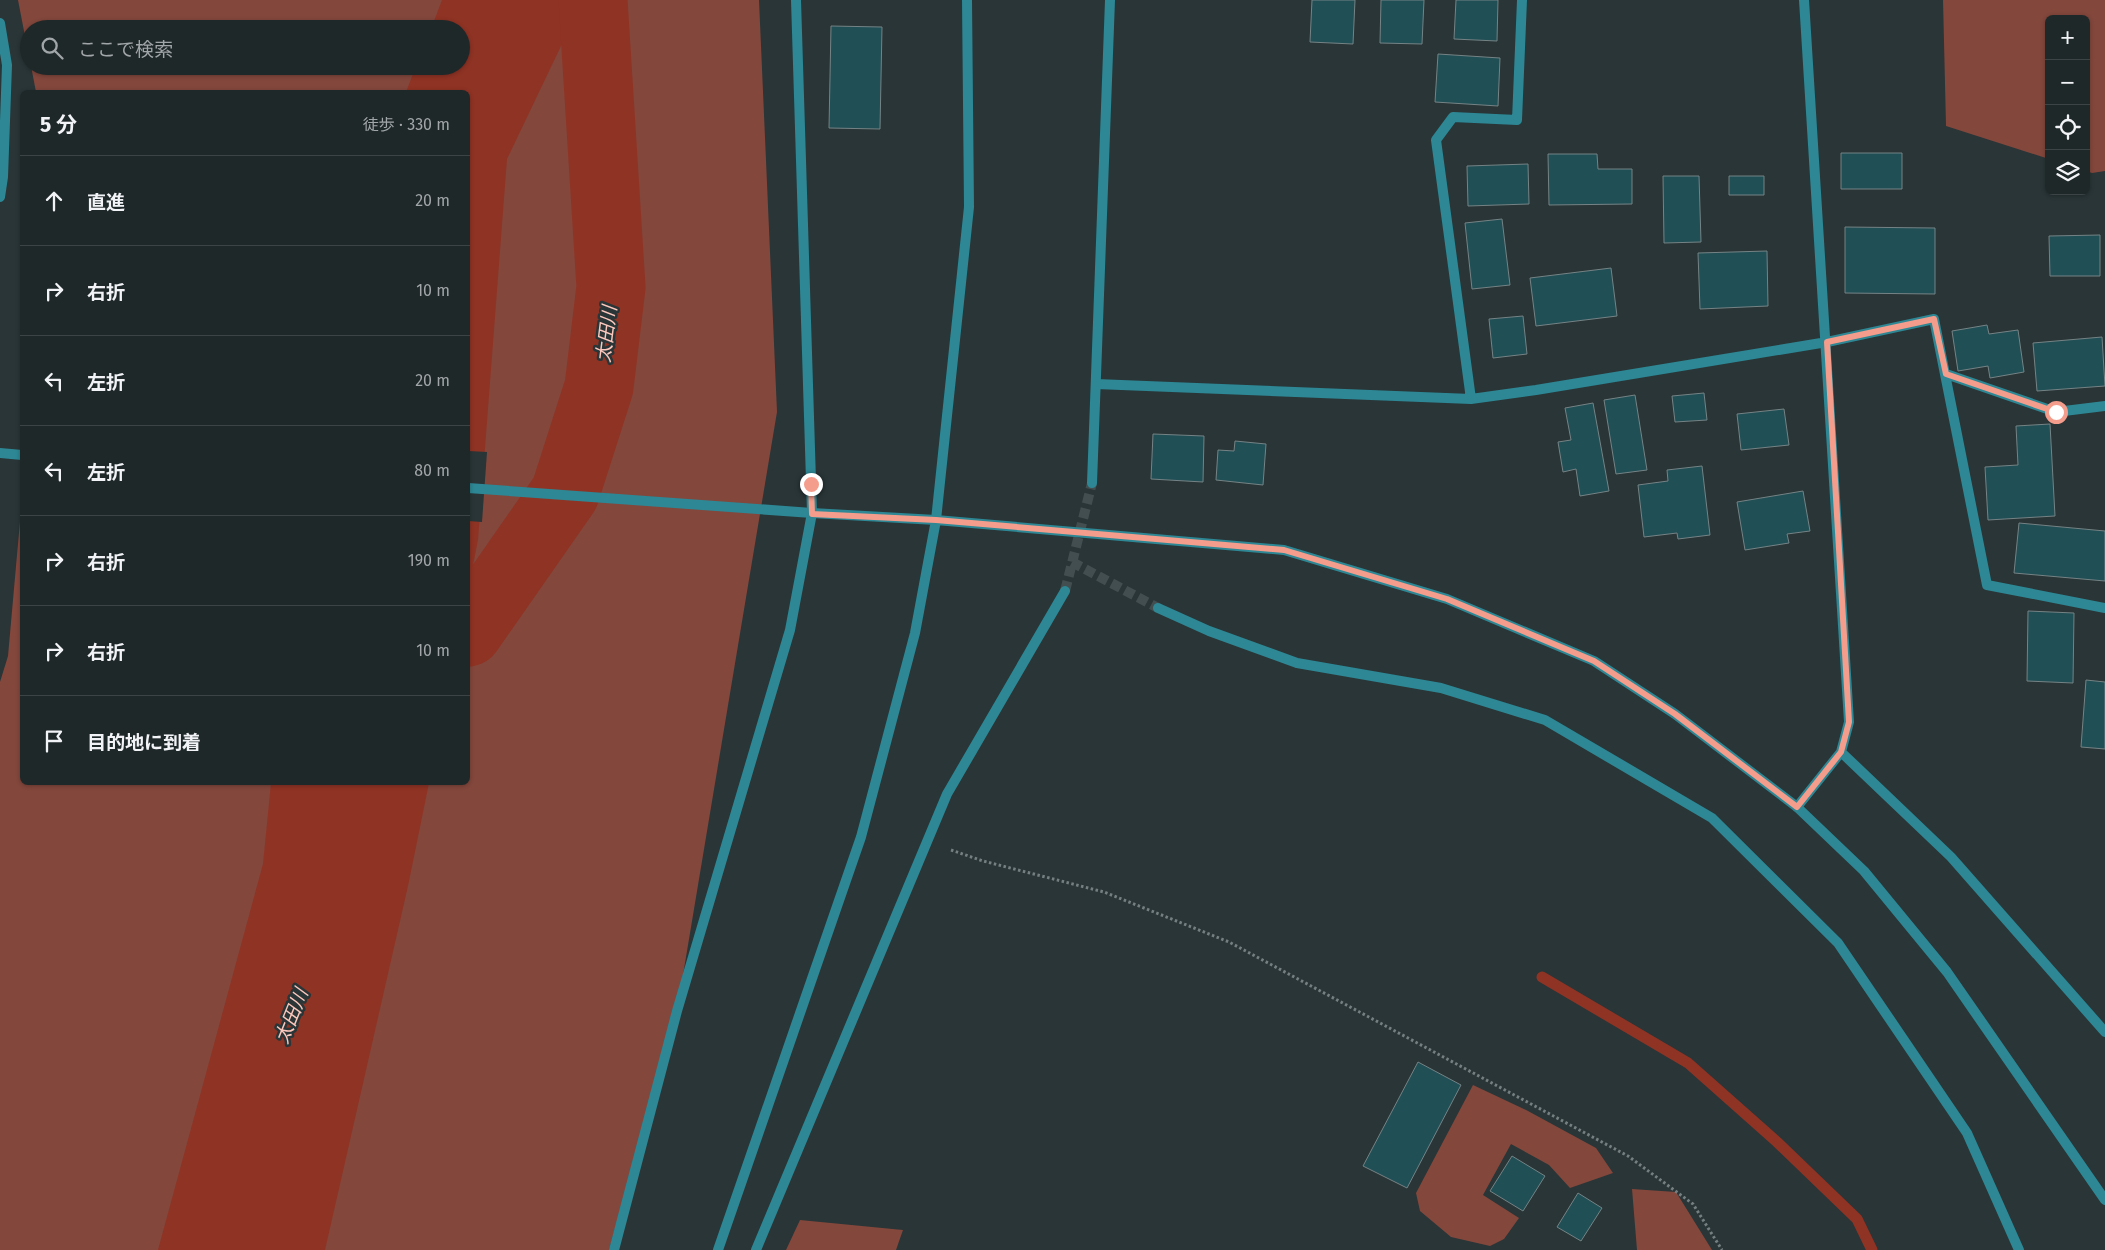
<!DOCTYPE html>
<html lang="ja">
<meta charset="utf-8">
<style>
:root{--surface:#1f2829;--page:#273031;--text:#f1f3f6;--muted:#a1a6a8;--line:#3c4446}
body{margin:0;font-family:"Fira Sans","Noto Sans JP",sans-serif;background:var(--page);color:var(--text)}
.controls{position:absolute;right:15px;top:15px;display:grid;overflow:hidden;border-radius:8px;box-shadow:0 1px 4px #0004}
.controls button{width:45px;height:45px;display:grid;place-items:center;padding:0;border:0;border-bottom:1px solid var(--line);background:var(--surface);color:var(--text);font:25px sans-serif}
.stop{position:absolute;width:15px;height:15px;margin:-11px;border:4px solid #f49d8c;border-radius:50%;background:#fff}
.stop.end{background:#f49d8c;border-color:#fff;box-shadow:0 1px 5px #0008}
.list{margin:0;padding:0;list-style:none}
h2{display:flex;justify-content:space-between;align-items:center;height:65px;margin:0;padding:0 20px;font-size:21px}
h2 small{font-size:16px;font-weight:400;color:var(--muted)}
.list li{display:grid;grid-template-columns:32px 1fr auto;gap:15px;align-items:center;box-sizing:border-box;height:90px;padding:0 20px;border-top:1px solid var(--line)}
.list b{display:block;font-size:19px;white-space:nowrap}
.list em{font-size:16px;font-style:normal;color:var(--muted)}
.icon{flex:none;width:28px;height:28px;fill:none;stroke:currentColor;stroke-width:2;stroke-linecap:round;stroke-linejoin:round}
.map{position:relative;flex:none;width:2105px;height:1250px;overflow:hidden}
.search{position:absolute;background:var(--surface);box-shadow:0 1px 4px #0004;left:20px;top:20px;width:450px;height:55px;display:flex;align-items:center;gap:12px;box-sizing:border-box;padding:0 18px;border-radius:28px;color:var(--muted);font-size:19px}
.panel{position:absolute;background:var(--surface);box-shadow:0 1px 4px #0004;left:20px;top:90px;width:450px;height:695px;border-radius:8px}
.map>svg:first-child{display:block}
.green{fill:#83473c}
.water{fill:#8f3324}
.pier{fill:#293537}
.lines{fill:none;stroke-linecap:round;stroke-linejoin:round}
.stream{stroke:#8f3324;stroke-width:11}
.river{stroke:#8f3324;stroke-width:69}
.building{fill:#214f56;stroke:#758385}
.minor-tunnel{stroke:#424e50;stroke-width:10;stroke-dasharray:10 5;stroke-linecap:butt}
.path{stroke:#757f81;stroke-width:3;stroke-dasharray:2.5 2.5;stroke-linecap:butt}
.minor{stroke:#2d8794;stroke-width:10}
.tertiary{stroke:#2d8794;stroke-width:10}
.route{stroke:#f49d8c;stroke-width:6}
.labels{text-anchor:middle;stroke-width:5;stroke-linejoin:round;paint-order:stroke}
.water-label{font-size:19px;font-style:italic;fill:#fcc7bc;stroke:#293537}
</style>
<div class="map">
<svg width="2105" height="1250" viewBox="0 0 2105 1250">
<rect width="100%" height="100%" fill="#293537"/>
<path class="green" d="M18 0H759L777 412 677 1011 609 1250H0V682L8 656 22 499V782H468V92H36L31 66H461V29H29V57Z
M1943 0H2105V171L2092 173 2086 171V19H2049V159L1946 126Z
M1473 1085 1528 1111 1596 1148 1613 1173 1570 1188 1549 1165 1511 1144 1483 1195 1519 1218 1504 1239 1490 1246 1451 1237 1420 1211 1416 1193Z
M1632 1189 1676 1192 1712 1250H1637Z
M800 1220 903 1230 896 1250H786Z"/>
<path class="water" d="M442 0H583L507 159 478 540 468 591V92H406L416 66H461V29H431Z
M271 783H429L408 886 325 1250H158L263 864Z"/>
<path class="pier" d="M468 451 487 452 482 522 468 521Z"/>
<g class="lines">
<path class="stream" d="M1542 977 1688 1063 1777 1142 1857 1219 1872 1250"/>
<path class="river" d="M468 632 565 493 599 387 611 287 593 0"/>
</g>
<path class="building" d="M1312 0H1355L1353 44 1310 42Z
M1381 0H1424L1422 44 1380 43Z
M1456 0H1498L1497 41 1454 39Z
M831 26 882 27 880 129 829 128Z
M1438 54 1500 58 1498 106 1435 102Z
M1841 153H1902V189H1841Z
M1548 154H1597L1598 169H1632V204L1549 205Z
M1528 164 1529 204 1468 206 1467 166Z
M1663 176H1699L1701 242 1664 243Z
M1729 176H1764V195H1729Z
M1502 219 1510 285 1472 289 1465 223Z
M1845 227 1935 228V294L1845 293Z
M2100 235V276H2050L2049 236Z
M1767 251 1768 306 1700 309 1698 253Z
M1611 268 1617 316 1536 326 1530 278Z
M1523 316 1527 354 1493 358 1489 319Z
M1987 325 1989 334 2018 330 2024 372 1990 378 1988 366 1958 371 1952 331Z
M2102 337 2105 386 2037 391 2033 343Z
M1704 393 1707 420 1675 422 1672 396Z
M1635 395 1647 470 1616 474 1604 400Z
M1593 403 1609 491 1580 496 1576 469 1563 472 1558 442 1571 440 1565 408Z
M1784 409 1789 445 1741 450 1737 414Z
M2050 424 2055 516 1988 520 1985 467 2018 465 2016 426Z
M1153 434 1204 436 1203 482 1151 479Z
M1235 441 1266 444 1263 485 1216 480 1218 450 1234 451Z
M1702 466 1710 535 1678 539 1677 533 1644 537 1638 485 1668 481 1667 470Z
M1803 491 1810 531 1787 534 1789 543 1745 550 1737 502Z
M2019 523 2105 531V581L2014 573Z
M2028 611 2074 613 2073 683 2027 681Z
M2086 680 2105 682V749L2081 747Z
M1418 1062 1461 1085 1407 1188 1363 1166Z
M1512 1156 1545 1176 1523 1211 1490 1191Z
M1578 1193 1602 1208 1581 1241 1557 1227Z"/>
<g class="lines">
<path class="minor-tunnel" d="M1072 562 1158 608
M1065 591 1092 483"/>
<path class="path" d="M951 850 983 861 1104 892 1229 942 1628 1156 1693 1204 1722 1250"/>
<path class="minor" d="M0 23 7 65 3 177 0 197
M1946 374 2056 412 2105 406
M1096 384 1471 399 1536 390 1827 342 1934 319 1987 585 2105 608
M1471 399 1436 140 1453 117 1517 120 1522 0
M1092 483 1110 0
M1158 608 1209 631 1297 663 1441 688 1545 720 1712 818 1838 943 1967 1133 2019 1250
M1841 752 1951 857 2105 1032
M1797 807 1841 752 1849 722 1804 0
M614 1250 677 1011 790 630 812 513 796 0
M756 1250 947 794 1065 591"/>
<path class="tertiary" d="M0 453 22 455
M468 488 812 513 936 520 1284 550 1447 599 1594 661 1675 714 1797 807 1864 871 1947 972 2105 1200
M718 1250 861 837 915 633 936 520 969 207 967 0"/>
</g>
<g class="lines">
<path class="route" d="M811 484 812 514 936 520 1284 550 1447 599 1594 661 1675 714 1797 807 1841 752 1849 722 1827 342 1934 319 1946 374 2056 412"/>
</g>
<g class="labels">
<g class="water-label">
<text transform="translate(606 334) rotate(-83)" y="7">太田川</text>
<text transform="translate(291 1016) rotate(-68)" y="7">太田川</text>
</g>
</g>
</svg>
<div class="controls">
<button>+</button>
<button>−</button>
<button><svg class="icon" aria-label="locate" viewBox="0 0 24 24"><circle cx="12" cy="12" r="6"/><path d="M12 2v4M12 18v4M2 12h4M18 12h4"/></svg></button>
<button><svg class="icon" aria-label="layers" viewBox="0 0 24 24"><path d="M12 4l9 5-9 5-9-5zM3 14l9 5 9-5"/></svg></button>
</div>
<div class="stop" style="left:2056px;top:412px"></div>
<div class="stop end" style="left:811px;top:484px"></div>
<div class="search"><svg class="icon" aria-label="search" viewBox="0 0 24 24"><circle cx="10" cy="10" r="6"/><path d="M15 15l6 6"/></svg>ここで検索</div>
<section class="panel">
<h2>5 分<small>徒歩 · 330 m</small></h2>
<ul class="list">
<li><svg class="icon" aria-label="ahead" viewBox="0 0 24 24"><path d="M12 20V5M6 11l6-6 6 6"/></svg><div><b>直進</b></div><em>20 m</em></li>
<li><svg class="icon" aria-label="right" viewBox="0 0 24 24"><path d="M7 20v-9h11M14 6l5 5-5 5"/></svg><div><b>右折</b></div><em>10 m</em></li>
<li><svg class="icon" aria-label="left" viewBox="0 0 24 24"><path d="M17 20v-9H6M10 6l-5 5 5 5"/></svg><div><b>左折</b></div><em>20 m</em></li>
<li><svg class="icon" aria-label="left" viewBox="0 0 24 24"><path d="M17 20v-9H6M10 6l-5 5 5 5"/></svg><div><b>左折</b></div><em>80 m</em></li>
<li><svg class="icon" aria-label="right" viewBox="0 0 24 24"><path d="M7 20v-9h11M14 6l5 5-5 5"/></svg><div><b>右折</b></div><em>190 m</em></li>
<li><svg class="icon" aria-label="right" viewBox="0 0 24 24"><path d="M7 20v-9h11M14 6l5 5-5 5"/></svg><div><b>右折</b></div><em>10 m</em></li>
<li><svg class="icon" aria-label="arrive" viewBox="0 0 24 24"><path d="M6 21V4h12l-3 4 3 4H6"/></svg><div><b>目的地に到着</b></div></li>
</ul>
</section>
</div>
